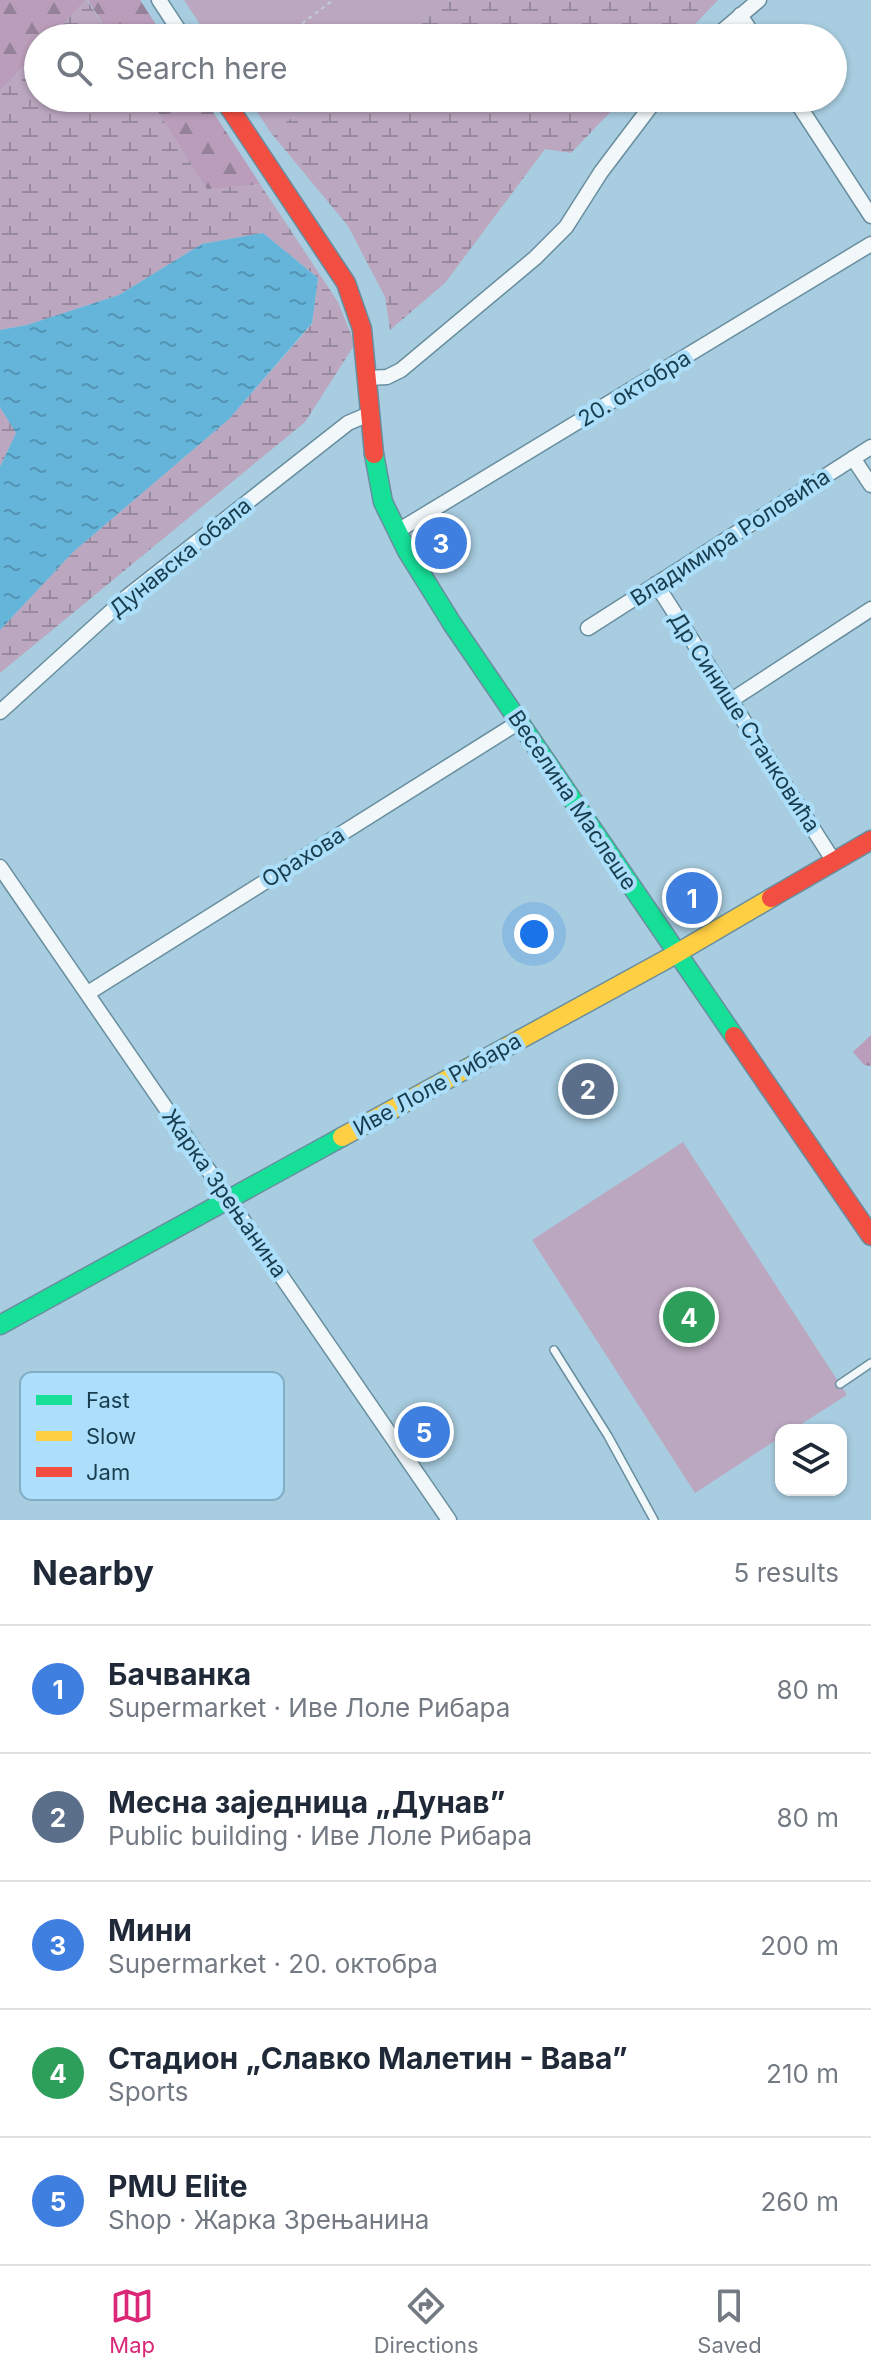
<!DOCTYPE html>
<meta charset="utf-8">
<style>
:root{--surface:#fff;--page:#f6f6f7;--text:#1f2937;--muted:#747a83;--line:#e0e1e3;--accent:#db2777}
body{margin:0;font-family:Inter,sans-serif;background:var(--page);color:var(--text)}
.controls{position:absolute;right:24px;bottom:24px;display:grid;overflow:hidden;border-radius:16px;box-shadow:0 2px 6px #0004}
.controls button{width:72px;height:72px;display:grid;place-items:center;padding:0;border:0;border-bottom:2px solid var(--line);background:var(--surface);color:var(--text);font:40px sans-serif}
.you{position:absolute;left:534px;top:934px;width:28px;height:28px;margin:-20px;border:6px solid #fff;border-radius:50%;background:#1a73e8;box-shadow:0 0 0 12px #1a73e833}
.badge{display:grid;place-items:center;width:52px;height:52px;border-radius:50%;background:var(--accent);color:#fff;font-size:26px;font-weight:700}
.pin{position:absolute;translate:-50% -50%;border:4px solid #fff;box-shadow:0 2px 8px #0006}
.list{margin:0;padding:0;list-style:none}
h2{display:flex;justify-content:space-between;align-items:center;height:104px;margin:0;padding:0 32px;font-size:34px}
h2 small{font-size:26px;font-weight:400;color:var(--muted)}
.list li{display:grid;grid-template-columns:52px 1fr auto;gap:24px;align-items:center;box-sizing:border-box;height:128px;padding:0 32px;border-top:2px solid var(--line)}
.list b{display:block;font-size:30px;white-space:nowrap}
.list p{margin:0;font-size:26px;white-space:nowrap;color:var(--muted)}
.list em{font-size:26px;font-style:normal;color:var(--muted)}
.icon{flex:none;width:44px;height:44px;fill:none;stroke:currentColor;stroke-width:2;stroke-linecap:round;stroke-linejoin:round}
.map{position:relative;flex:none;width:871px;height:1520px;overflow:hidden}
.search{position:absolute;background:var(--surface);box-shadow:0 2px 6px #0004;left:24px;right:24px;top:24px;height:88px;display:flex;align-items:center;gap:20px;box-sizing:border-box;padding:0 28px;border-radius:44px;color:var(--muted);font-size:30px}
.sheet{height:744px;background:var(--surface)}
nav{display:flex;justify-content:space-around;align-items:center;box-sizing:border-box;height:112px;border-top:2px solid var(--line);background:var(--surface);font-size:22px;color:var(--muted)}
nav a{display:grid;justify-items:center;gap:4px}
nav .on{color:var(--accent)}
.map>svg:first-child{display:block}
.forest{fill:url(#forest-firs)}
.wetland{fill:url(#wetland-marsh)}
.garden{fill:#bba7c0}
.water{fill:url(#water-ripples)}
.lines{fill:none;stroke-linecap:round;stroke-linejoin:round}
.lane-casing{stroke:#688e9f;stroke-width:10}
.street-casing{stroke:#688e9f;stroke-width:17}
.fast-casing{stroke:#688e9f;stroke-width:21}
.slow-casing{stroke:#688e9f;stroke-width:21}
.jam-casing{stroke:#688e9f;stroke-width:21}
.path{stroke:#c1cdd3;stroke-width:2;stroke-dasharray:4 4;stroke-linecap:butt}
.lane{stroke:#f2f8fa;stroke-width:7}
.street{stroke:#f2f8fa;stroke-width:14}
.fast{stroke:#16e098;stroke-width:18}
.slow{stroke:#ffcf43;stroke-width:18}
.jam{stroke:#f24e42;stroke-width:18}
.labels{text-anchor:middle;stroke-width:8;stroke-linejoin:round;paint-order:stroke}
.street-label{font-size:22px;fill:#173d4f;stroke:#addffa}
.key{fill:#addffa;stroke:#80aec7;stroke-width:2}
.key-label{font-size:22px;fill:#173d4f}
</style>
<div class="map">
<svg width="871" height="1520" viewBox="0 0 871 1520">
<defs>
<pattern id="forest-firs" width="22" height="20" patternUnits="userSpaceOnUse" patternTransform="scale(2)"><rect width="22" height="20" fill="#b99dba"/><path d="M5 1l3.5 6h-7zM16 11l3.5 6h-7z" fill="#95819a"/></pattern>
<pattern id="wetland-marsh" width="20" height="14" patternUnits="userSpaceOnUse" patternTransform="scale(2)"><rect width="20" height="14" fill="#bba7c0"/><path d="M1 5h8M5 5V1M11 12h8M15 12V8" fill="none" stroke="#97899e"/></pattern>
<pattern id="water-ripples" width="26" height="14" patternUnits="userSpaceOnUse" patternTransform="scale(2)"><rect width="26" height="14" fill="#65b4da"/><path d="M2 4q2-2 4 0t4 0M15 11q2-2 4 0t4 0" fill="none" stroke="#5294b3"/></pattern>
</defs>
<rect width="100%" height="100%" fill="#a8cde0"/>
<path class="forest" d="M0 0H86L50 38H38V51L0 91Z
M88 0H140L165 38H112Z
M149 98H204L260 184 207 190Z
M871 1035V1066L864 1065 853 1052Z"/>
<path class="wetland" d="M87 0 112 38H50L86 0Z
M450 0H718L682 38H402Z
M38 51V98H149L207 189 260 184 338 302 355 344 305 422 0 673V630L73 552 229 419 312 324 318 278 263 233 202 244 119 295 27 325 0 330V91Z
M319 98H624L571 153 545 149 445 283 390 330 385 297 348 226 271 133Z
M0 407 16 433 0 467Z"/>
<path class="garden" d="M184 0H450L402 38H209Z
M248 98H319L271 133Z
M683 1142 847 1395 792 1430H781V1437L695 1493 532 1240Z"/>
<path class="water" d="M263 233 318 278 312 323 229 419 73 552 0 630V467L16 433 0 407V330L27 325 119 295 202 244Z"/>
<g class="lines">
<g class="lane-casing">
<path id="lane" d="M554 1350 608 1436 654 1520
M840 1384 871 1363"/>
</g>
<g class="street-casing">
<path id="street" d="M159 0 184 38
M740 15 755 38
M714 38 759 0
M794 98 871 216
M367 378 387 377 401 370 535 258 566 227 601 172 657 98
M853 458 871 485
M396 532 871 244
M656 584 833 860
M588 628 871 447
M730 701 871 609
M0 712 128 596 348 423 369 414
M0 867 449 1520
M88 993 519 722"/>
</g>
<g class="fast-casing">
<path id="fast" d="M374 454 383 502 407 551 453 625 734 1036
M0 1325 342 1137"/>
</g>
<g class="slow-casing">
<path id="slow" d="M342 1137 667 959 771 898"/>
</g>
<g class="jam-casing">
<path id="jam" d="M223 98 346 283 362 329 374 454
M771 898 871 840
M734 1036 871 1236"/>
</g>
<path class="path" d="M283 38 333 0"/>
<use href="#lane" class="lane"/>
<use href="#street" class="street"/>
<use href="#fast" class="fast"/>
<use href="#slow" class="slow"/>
<use href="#jam" class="jam"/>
</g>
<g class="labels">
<g class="street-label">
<text transform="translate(634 388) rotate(-31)" y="8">20. октобра</text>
<text transform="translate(730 537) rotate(-33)" y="8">Владимира Роловића</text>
<text transform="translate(180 557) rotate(-39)" y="8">Дунавска обала</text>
<text transform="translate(745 722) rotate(57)" y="8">Др Синише Станковића</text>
<text transform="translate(573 800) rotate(56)" y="8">Веселина Маслеше</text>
<text transform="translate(303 857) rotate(-32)" y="8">Орахова</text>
<text transform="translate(437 1084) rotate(-29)" y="8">Иве Лоле Рибара</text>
<text transform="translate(225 1193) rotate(55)" y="8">Жарка Зрењанина</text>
</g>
</g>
<rect x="20" y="1372" width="264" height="128" rx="12" class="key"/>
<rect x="36" y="1395" width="36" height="10" fill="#16e098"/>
<rect x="36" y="1431" width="36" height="10" fill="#ffcf43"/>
<rect x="36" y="1467" width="36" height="10" fill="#f24e42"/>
<g class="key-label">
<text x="86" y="1408">Fast</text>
<text x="86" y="1444">Slow</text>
<text x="86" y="1480">Jam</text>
</g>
</svg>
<div class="controls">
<button><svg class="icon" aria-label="layers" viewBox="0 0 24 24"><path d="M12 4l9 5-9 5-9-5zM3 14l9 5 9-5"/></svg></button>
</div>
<div class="you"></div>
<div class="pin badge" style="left:692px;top:898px;background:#3f7fe0">1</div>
<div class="pin badge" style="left:588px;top:1089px;background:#5c6f8a">2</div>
<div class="pin badge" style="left:441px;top:543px;background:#3f7fe0">3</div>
<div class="pin badge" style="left:689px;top:1317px;background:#2e9e5b">4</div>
<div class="pin badge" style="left:424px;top:1432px;background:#3f7fe0">5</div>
<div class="search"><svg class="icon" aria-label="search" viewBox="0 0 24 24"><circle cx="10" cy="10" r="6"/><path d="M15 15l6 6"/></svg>Search here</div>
</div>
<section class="sheet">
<h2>Nearby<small>5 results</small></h2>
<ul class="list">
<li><span class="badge" style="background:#3f7fe0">1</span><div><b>Бачванка</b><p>Supermarket · Иве Лоле Рибара</p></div><em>80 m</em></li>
<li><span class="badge" style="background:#5c6f8a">2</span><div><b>Месна заједница „Дунав”</b><p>Public building · Иве Лоле Рибара</p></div><em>80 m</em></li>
<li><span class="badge" style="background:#3f7fe0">3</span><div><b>Мини</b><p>Supermarket · 20. октобра</p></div><em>200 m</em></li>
<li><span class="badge" style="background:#2e9e5b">4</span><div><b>Стадион „Славко Малетин - Вава”</b><p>Sports</p></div><em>210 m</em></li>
<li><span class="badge" style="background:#3f7fe0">5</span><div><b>PMU Elite</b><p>Shop · Жарка Зрењанина</p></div><em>260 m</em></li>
</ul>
</section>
<nav>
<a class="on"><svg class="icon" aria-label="map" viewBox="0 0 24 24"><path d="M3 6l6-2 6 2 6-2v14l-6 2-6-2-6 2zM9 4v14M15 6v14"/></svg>Map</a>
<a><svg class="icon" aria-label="directions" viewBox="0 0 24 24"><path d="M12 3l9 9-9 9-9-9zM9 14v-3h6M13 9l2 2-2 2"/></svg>Directions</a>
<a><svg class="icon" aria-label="saved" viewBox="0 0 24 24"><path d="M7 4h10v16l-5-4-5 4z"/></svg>Saved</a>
</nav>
